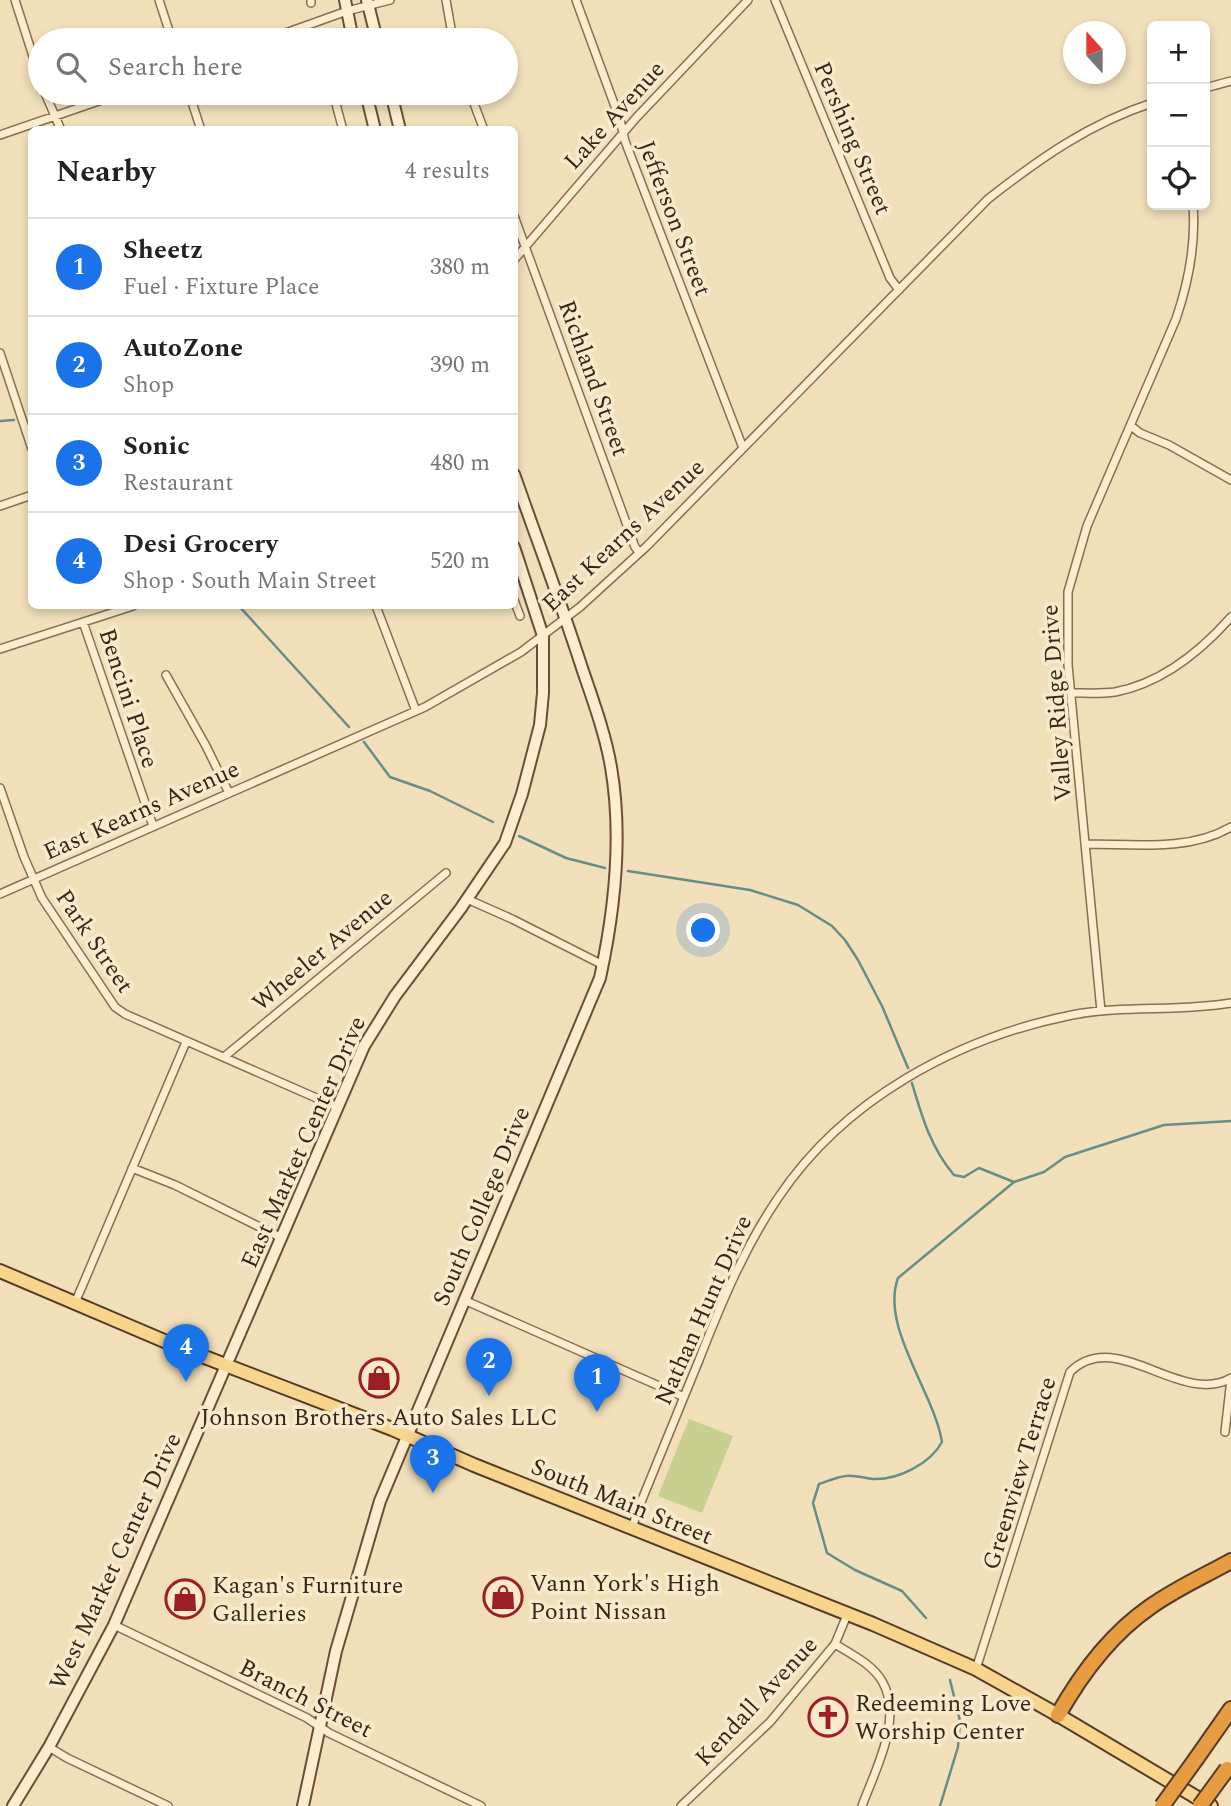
<!DOCTYPE html>
<meta charset="utf-8">
<style>
:root{--surface:#fff;--page:#f2f2f2;--text:#222;--muted:#767676;--line:#e0e0e0;--accent:#1a73e8}
body{margin:0;font-family:Spectral,serif;background:var(--page);color:var(--text)}
.controls{position:absolute;right:21px;top:21px;display:grid;overflow:hidden;border-radius:10px;box-shadow:0 4px 10px #0003}
.controls button{width:63px;height:63px;display:grid;place-items:center;padding:0;border:0;border-bottom:2px solid var(--line);background:var(--surface);color:var(--text);font:35px sans-serif}
.compass{position:absolute;left:1063px;top:21px;width:63px;height:63px;border-radius:50%;background:var(--surface);box-shadow:0 4px 10px #0003;rotate:339deg}
.you{position:absolute;left:704px;top:931px;width:24px;height:24px;margin:-18px;border:5px solid #fff;border-radius:50%;background:#1a73e8;box-shadow:0 0 0 10px #1a73e833}
.badge{display:grid;place-items:center;width:46px;height:46px;border-radius:50%;background:var(--accent);color:#fff;font-size:23px;font-weight:700}
.pin{position:absolute;translate:-50% -58px;filter:drop-shadow(0 2px 4px #0008)}
.pin::after{content:'';position:absolute;top:37px;width:24px;height:21px;background:inherit;clip-path:polygon(0 0,100% 0,50% 100%)}
.list{margin:0;padding:0;list-style:none}
h2{display:flex;justify-content:space-between;align-items:center;height:91px;margin:0;padding:0 28px;font-size:30px}
h2 small{font-size:23px;font-weight:400;color:var(--muted)}
.list li{display:grid;grid-template-columns:46px 1fr auto;gap:21px;align-items:center;box-sizing:border-box;height:98px;padding:0 28px;border-top:2px solid var(--line)}
.list b{display:block;font-size:26px;white-space:nowrap}
.list p{margin:0;font-size:23px;white-space:nowrap;color:var(--muted)}
.list em{font-size:23px;font-style:normal;color:var(--muted)}
.icon{flex:none;width:38px;height:38px;fill:none;stroke:currentColor;stroke-width:2;stroke-linecap:round;stroke-linejoin:round}
.map{position:relative;flex:none;width:1231px;height:1806px;overflow:hidden}
.search{position:absolute;background:var(--surface);box-shadow:0 4px 10px #0003;left:28px;top:28px;width:490px;height:77px;display:flex;align-items:center;gap:18px;box-sizing:border-box;padding:0 24px;border-radius:38px;color:var(--muted);font-size:26px}
.panel{position:absolute;background:var(--surface);box-shadow:0 4px 10px #0003;left:28px;top:126px;width:490px;height:483px;border-radius:10px}
.map>svg:first-child{display:block}
.green{fill:#c9cf8e}
.lines{fill:none;stroke-linecap:round;stroke-linejoin:round}
.stream{stroke:#668e84;stroke-width:2.5}
.street-casing{stroke:#886e53;stroke-width:10}
.secondary-casing{stroke:#6a4f37;stroke-width:14}
.primary-casing{stroke:#553c29;stroke-width:16}
.highway-casing{stroke:#553c29;stroke-width:18}
.street{stroke:#fbedce;stroke-width:7}
.secondary{stroke:#fbedce;stroke-width:10}
.primary{stroke:#f8d58d;stroke-width:12}
.highway{stroke:#e89c42;stroke-width:14}
.highway-bridge-casing{stroke:#553c29;stroke-width:18;stroke-linecap:butt}
.highway-bridge{stroke:#e89c42;stroke-width:14}
.labels{text-anchor:middle;stroke-width:7;stroke-linejoin:round;paint-order:stroke}
.street-label{font-size:24px;fill:#36271a;stroke:#f8eaca}
.poi-label{font-size:24px;fill:#36271a;stroke:#f8eaca;text-anchor:start}
</style>
<div class="map">
<svg width="1231" height="1806" viewBox="0 0 1231 1806">
<rect width="100%" height="100%" fill="#f1dfba"/>
<path class="green" d="M689 1419 733 1436 702 1513 658 1496Z"/>
<g class="lines">
<path class="stream" d="M29 419H32
M0 421 14 420
M239 606 349 727
M364 742 390 777 430 791 493 822
M519 836 566 858 605 868
M628 871 750 890 798 905 832 926 845 940 858 960 882 1006 908 1068
M912 1083C922 1117 931 1148 954 1175L964 1177 979 1168 1014 1182
M926 1618 902 1591 855 1570 827 1553 813 1503 819 1484C828 1481 837 1477 846 1476 854 1475 864 1478 873 1479 898 1480 930 1464 942 1442 934 1392 880 1327 898 1278L1014 1182 1044 1172 1065 1157 1164 1125 1231 1121
M940 1806 958 1747 960 1721 950 1680"/>
<g class="street-casing">
<path id="street" d="M15 0 40 78
M159 0 172 40
M311 0V3
M446 0 453 40
M576 0 620 120 625 141 743 448
M775 0 890 278 899 290
M320 35 322 40
M266 40 347 11 390 0
M1205 88 1231 81
M45 93 61 130
M189 93 201 130
M333 93 343 130
M470 93 484 130
M0 135 122 93
M514 216 635 547 639 552
M514 260 636 118 748 0
M0 353 32 449
M1131 426 1140 433 1169 445 1231 480
M0 506 32 495
M514 600 520 616
M376 606 416 711
M83 622 153 826
M0 649 133 606
M166 675 206 746 229 793
M1072 693C1086 693 1101 694 1115 692 1162 683 1200 652 1231 617
M0 788 24 857 42 898 115 1007 125 1014 337 1107
M1085 844C1133 844 1188 852 1231 827
M0 894 425 707 521 652 580 607 647 546 988 199C1039 159 1090 123 1152 103
M467 899 512 919 603 965
M1101 1011 1068 665V592L1087 526 1176 319C1189 281 1196 245 1193 205
M224 1057 446 873
M132 1168 175 1185 282 1238
M464 1300 684 1397
M75 1303 186 1042
M1225 1432 1231 1379
M632 1528 639 1507C659 1458 679 1409 699 1360 721 1304 744 1248 778 1198 844 1099 957 1038 1072 1015 1124 1005 1179 1012 1231 1003
M114 1625 307 1718 329 1733 481 1806
M835 1644C851 1654 872 1664 882 1681 904 1718 875 1770 862 1806
M976 1669 1070 1372C1116 1326 1181 1407 1231 1378
M49 1747 67 1758 168 1806
M681 1806 770 1722 835 1644 847 1615"/>
</g>
<g class="secondary-casing">
<path id="secondary" d="M345 0 353 40
M367 0 377 40
M366 93 375 130
M391 93 400 130
M13 1806 49 1747 114 1625 364 1046 395 996 461 908 505 843 522 794 540 725 543 693V636L514 547
M303 1806 336 1651 380 1501 600 978C615 909 623 837 611 767 605 732 592 698 581 665 560 600 536 537 514 474"/>
</g>
<g class="primary-casing">
<path id="primary" d="M0 1271 176 1346 392 1429 474 1465 873 1624 976 1669 1058 1715 1211 1806"/>
</g>
<g class="highway-casing">
<path id="highway" d="M1058 1715C1081 1674 1111 1634 1150 1607 1175 1589 1204 1576 1231 1561
M1196 1759 1231 1709"/>
</g>
<use href="#street" class="street"/>
<use href="#secondary" class="secondary"/>
<use href="#primary" class="primary"/>
<use href="#highway" class="highway"/>
<g class="highway-bridge-casing">
<path id="highway-bridge" d="M1162 1806 1196 1759
M1200 1806 1227 1769"/>
</g>
<use href="#highway-bridge" class="highway-bridge"/>
</g>
<defs>
<g id="shop-ring" transform="scale(2.0125)"><circle r="9.5" fill="#f8eaca" stroke="#9b1f23" stroke-width="1.5"/><path d="M-5-2.5h2.3a2.7 3.5 0 0 1 5.4 0H5L5.5 6h-11ZM-1.5-2.5h3a1.5 2.3 0 0 0-3 0Z" fill="#9b1f23"/></g>
<g id="church-ring" transform="scale(2.0125)"><circle r="9.5" fill="#f8eaca" stroke="#9b1f23" stroke-width="1.5"/><path d="M-1.2-6h2.4v3.5h3.3v2.4h-3.3V6h-2.4V-.1h-3.3v-2.4h3.3Z" fill="#9b1f23"/></g>
</defs>
<g fill-rule="evenodd">
<use href="#shop-ring" x="379" y="1378"/>
<use href="#shop-ring" x="503" y="1597"/>
<use href="#shop-ring" x="185" y="1599"/>
<use href="#church-ring" x="828" y="1717"/>
</g>
<g class="labels">
<g class="street-label">
<text transform="translate(614 115) rotate(-48)" y="8">Lake Avenue</text>
<text transform="translate(853 138) rotate(67)" y="8">Pershing Street</text>
<text transform="translate(675 218) rotate(69)" y="8">Jefferson Street</text>
<text transform="translate(594 378) rotate(70)" y="8">Richland Street</text>
<text transform="translate(623 535) rotate(-43)" y="8">East Kearns Avenue</text>
<text transform="translate(129 698) rotate(72)" y="8">Bencini Place</text>
<text transform="translate(1056 703) rotate(-94)" y="8">Valley Ridge Drive</text>
<text transform="translate(141 810) rotate(-24)" y="8">East Kearns Avenue</text>
<text transform="translate(95 941) rotate(56)" y="8">Park Street</text>
<text transform="translate(322 950) rotate(-40)" y="8">Wheeler Avenue</text>
<text transform="translate(303 1142) rotate(-66)" y="8">East Market Center Drive</text>
<text transform="translate(481 1206) rotate(-67)" y="8">South College Drive</text>
<text transform="translate(703 1310) rotate(-66)" y="8">Nathan Hunt Drive</text>
<text transform="translate(1019 1473) rotate(-73)" y="8">Greenview Terrace</text>
<text transform="translate(622 1501) rotate(22)" y="8">South Main Street</text>
<text transform="translate(115 1561) rotate(-65)" y="8">West Market Center Drive</text>
<text transform="translate(306 1698) rotate(27)" y="8">Branch Street</text>
<text transform="translate(756 1701) rotate(-47)" y="8">Kendall Avenue</text>
</g>
<g class="poi-label">
<text x="379" y="1425" text-anchor="middle">Johnson Brothers Auto Sales LLC</text>
<text x="530" y="1591">Vann York's High<tspan x="530" dy="28">Point Nissan</tspan></text>
<text x="212" y="1593">Kagan's Furniture<tspan x="212" dy="28">Galleries</tspan></text>
<text x="855" y="1711">Redeeming Love<tspan x="855" dy="28">Worship Center</tspan></text>
</g>
</g>
</svg>
<div class="controls">
<button>+</button>
<button>−</button>
<button><svg class="icon" aria-label="locate" viewBox="0 0 24 24"><circle cx="12" cy="12" r="6"/><path d="M12 2v4M12 18v4M2 12h4M18 12h4"/></svg></button>
</div>
<svg class="compass" viewBox="-18 -18 36 36"><path d="M0-13l5 13h-10z" fill="#e53935"/><path d="M0 13l5-13h-10z" fill="#767676"/></svg>
<div class="you"></div>
<div class="pin badge" style="left:597px;top:1412px">1</div>
<div class="pin badge" style="left:489px;top:1396px">2</div>
<div class="pin badge" style="left:433px;top:1493px">3</div>
<div class="pin badge" style="left:186px;top:1382px">4</div>
<div class="search"><svg class="icon" aria-label="search" viewBox="0 0 24 24"><circle cx="10" cy="10" r="6"/><path d="M15 15l6 6"/></svg>Search here</div>
<section class="panel">
<h2>Nearby<small>4 results</small></h2>
<ul class="list">
<li><span class="badge">1</span><div><b>Sheetz</b><p>Fuel · Fixture Place</p></div><em>380 m</em></li>
<li><span class="badge">2</span><div><b>AutoZone</b><p>Shop</p></div><em>390 m</em></li>
<li><span class="badge">3</span><div><b>Sonic</b><p>Restaurant</p></div><em>480 m</em></li>
<li><span class="badge">4</span><div><b>Desi Grocery</b><p>Shop · South Main Street</p></div><em>520 m</em></li>
</ul>
</section>
</div>
